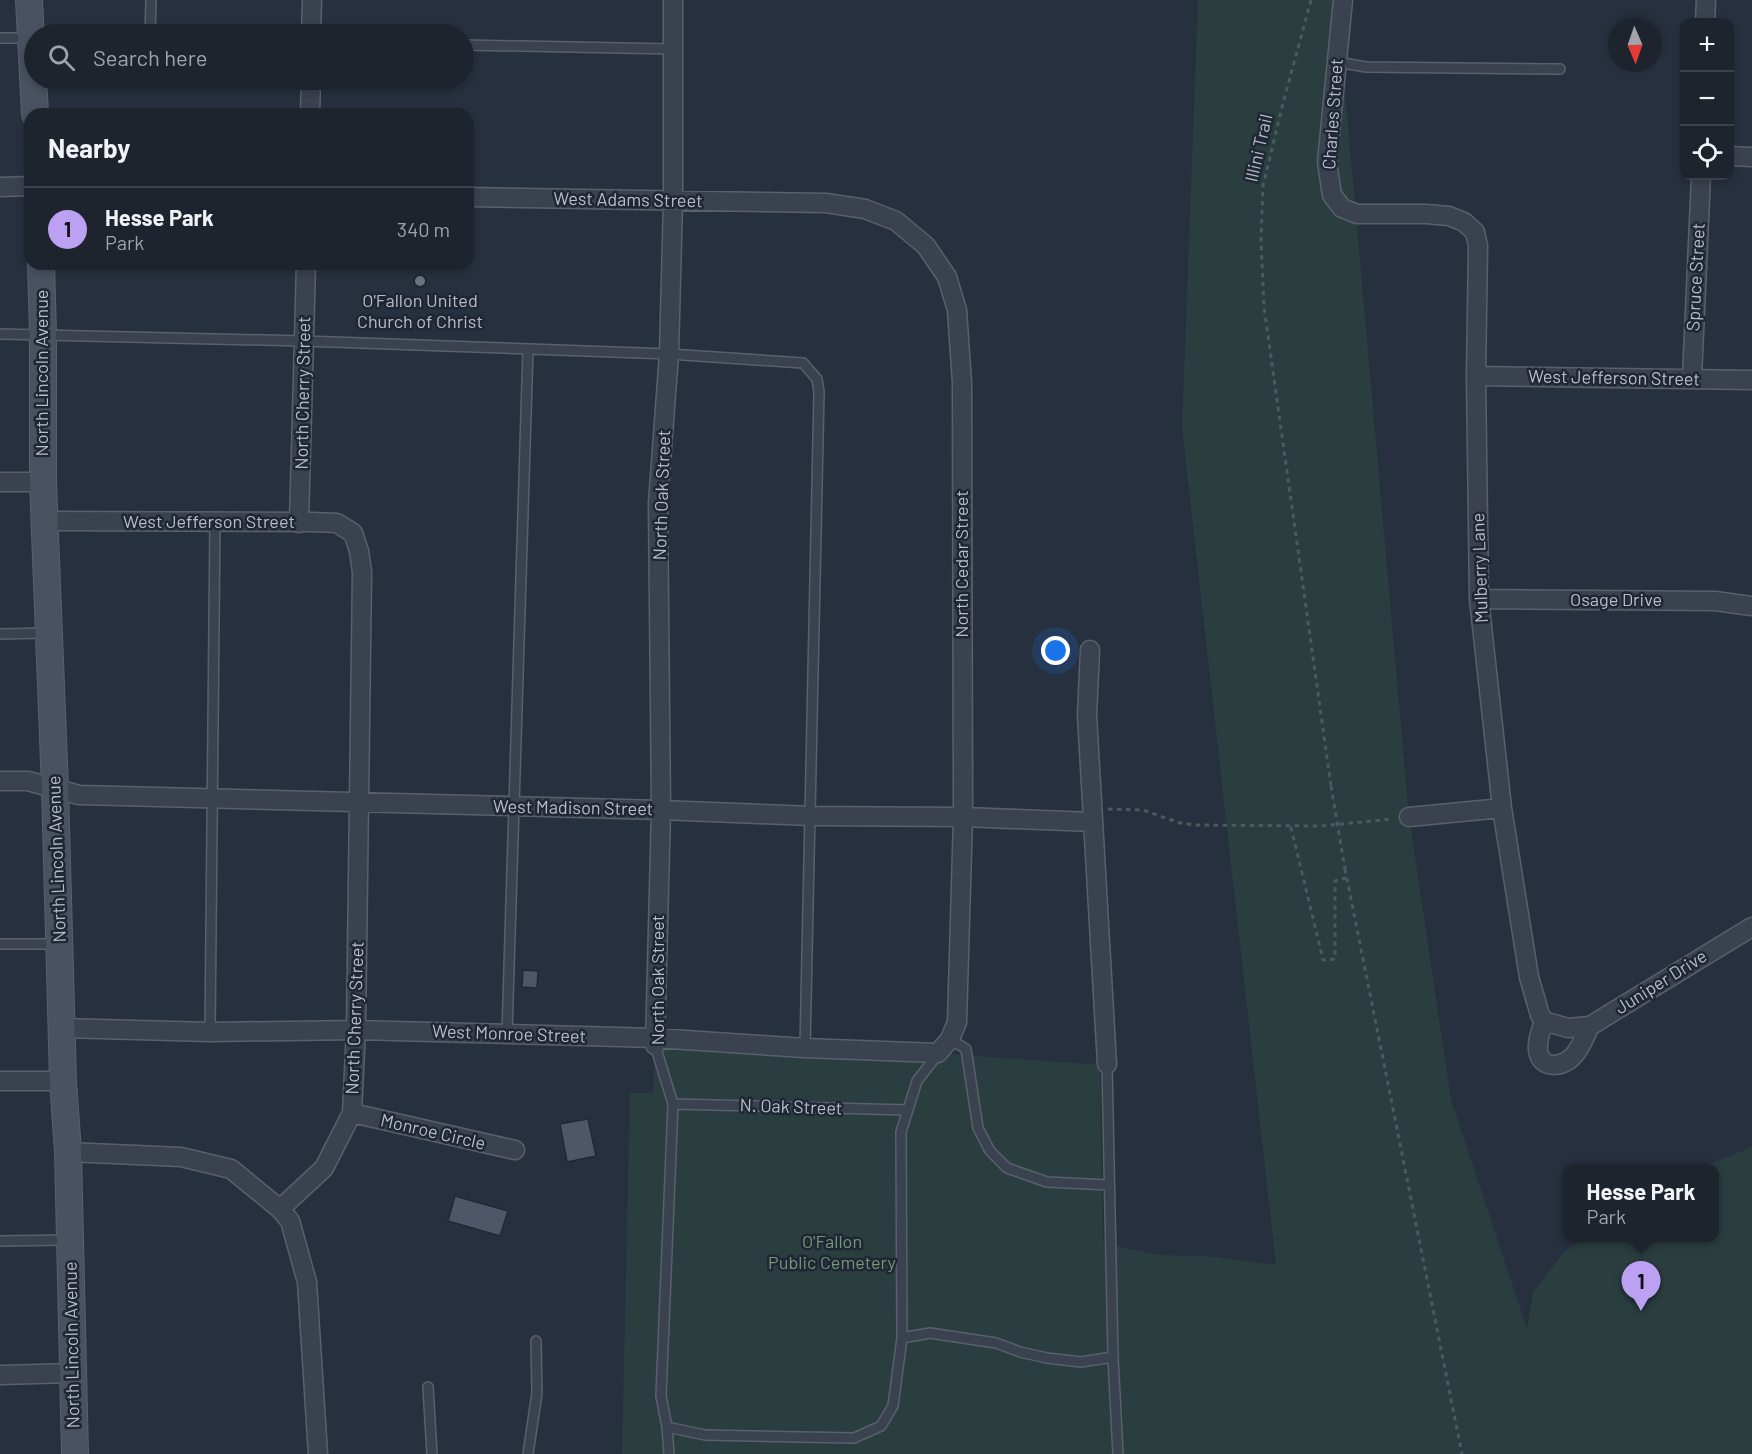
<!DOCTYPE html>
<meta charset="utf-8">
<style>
:root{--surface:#1d242e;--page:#2a303a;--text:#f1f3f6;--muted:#a0a4aa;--line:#3b414a;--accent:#bca0f2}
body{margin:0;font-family:Barlow,sans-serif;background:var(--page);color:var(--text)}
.controls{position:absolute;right:18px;top:18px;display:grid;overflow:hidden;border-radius:12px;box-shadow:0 3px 9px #0003}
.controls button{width:54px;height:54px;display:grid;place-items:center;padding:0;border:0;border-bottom:2px solid var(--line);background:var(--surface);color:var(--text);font:30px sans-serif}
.compass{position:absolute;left:1608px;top:18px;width:54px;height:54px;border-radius:50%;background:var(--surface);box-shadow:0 3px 9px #0003;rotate:178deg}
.you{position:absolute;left:1056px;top:651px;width:21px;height:21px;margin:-15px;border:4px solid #fff;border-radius:50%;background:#1a73e8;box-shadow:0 0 0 9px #1a73e833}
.badge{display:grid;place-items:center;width:39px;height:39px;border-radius:50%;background:var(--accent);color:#111;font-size:20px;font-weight:700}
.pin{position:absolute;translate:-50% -50px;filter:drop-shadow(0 2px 3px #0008)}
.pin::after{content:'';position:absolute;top:32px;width:21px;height:18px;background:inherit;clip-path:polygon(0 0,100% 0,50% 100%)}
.popup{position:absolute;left:1563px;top:1164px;width:156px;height:78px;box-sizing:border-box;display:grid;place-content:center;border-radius:12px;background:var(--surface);filter:drop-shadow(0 2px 4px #0005);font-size:20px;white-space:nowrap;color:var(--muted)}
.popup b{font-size:22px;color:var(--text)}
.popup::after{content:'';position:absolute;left:50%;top:100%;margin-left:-12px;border:12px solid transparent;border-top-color:var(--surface)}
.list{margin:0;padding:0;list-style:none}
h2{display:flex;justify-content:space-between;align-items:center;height:78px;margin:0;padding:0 24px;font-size:26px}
h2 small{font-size:20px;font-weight:400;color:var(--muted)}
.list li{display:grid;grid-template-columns:39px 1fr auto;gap:18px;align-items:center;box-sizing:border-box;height:84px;padding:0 24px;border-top:2px solid var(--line)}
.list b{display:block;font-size:22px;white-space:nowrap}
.list p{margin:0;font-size:20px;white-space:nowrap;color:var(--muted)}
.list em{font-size:20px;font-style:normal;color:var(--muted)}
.icon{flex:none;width:33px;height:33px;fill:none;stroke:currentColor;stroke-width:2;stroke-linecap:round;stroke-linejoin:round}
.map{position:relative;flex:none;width:1752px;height:1454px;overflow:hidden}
.search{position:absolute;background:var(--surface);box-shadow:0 3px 9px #0003;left:24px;top:24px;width:450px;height:66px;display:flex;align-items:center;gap:15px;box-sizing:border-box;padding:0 21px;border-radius:33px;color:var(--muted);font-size:22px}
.panel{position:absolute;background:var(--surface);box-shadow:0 3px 9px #0003;left:24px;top:108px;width:450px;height:162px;border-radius:18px}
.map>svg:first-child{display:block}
.green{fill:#2a3e40}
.building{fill:#4d5767;stroke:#222936;stroke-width:1.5}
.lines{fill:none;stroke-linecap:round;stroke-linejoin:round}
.lane-casing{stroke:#59606c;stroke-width:12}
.street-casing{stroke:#59606c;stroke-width:21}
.secondary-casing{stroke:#59606c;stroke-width:28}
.path{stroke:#495b5e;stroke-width:3;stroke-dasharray:4.5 4.5;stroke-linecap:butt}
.lane{stroke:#3b424f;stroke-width:9}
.street{stroke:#3b424f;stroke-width:18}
.secondary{stroke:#495261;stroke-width:26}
.path-bridge{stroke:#495b5e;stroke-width:3;stroke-dasharray:4.5 4.5;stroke-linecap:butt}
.worship-dot{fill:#6b7280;stroke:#202734;stroke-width:2}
.labels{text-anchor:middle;stroke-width:5;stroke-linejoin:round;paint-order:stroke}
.street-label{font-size:18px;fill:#b7bec9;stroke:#202734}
.poi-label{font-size:18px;fill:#b7bec9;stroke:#202734}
.park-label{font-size:18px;fill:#70987a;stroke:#202734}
</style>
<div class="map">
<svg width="1752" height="1454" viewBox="0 0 1752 1454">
<rect width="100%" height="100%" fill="#27303e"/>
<path class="green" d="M1198 0H1337L1409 817 1451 1099 1527 1329 1533 1292 1563 1253 1584 1238H1714V1168H1700L1752 1147V1454H622L630 1093H653L655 1045 938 1053 1100 1065 1103 1243 1159 1255 1207 1256 1276 1265 1182 428Z"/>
<path class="building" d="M523 970 538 971 537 988 522 987Z
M588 1119 596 1156 567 1162 560 1124Z
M455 1196 508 1211 500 1236 448 1221Z"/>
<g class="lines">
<g class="lane-casing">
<path id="lane" d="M150 34 151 0
M0 38H29
M464 45 673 49
M1337 62 1366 67 1560 69
M0 334 304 341 669 354 803 363 817 379 819 392 805 1048
M0 634 46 633
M0 944H57
M210 1032 215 522
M507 1034 528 349
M950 1039 966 1049 978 1128 990 1151 1007 1168 1047 1182 1109 1185
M655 1045 673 1104 661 1396 667 1427 705 1435 854 1438 881 1426 893 1406 902 1338 901 1132 917 1081 938 1054
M1107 1064 1113 1357 1118 1454
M673 1104 908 1110
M0 1241 67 1240
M902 1338 930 1333 996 1343 1020 1352 1047 1358 1081 1362 1113 1357
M428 1387 432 1454
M667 1427 669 1454
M528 1454 537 1393 536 1341"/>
</g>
<g class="street-casing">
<path id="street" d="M1343 0 1327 162 1332 195 1342 208 1357 214H1426L1449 216 1464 222 1475 232 1478 246 1476 376 1479 599 1502 808 1529 977 1540 1015 1544 1021 1568 1028 1590 1026 1752 927
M1705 22 1706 0
M311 34 312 0
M310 114 311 80
M1730 156 1752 157
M0 187 30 186
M1476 376 1752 380
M1692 378 1701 176
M0 482H43
M44 521 311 522 337 523 353 533 359 551 362 572 356 1030 352 1113 324 1168 280 1209
M299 523 306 264
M1479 599 1715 601 1752 606
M1090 650 1087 715 1107 1064
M0 781H28L79 795 661 810 811 816 963 817 1092 822
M1409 817 1502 808
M1544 1021C1541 1030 1537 1040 1538 1049 1539 1068 1558 1068 1570 1059 1579 1052 1585 1036 1590 1026
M62 1028 210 1032 356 1030 656 1038 805 1048 938 1053 950 1039 957 1022 963 817 962 383 957 310 947 277 926 246 896 221 865 209 826 203 468 197
M655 1045 661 810 658 503 669 354 673 201V0
M0 1081H63
M352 1113 515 1150
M68 1152 181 1157 231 1169 280 1209 290 1221 307 1282 318 1454
M0 1375 72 1373"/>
</g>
<g class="secondary-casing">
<path id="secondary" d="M29 0 35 114
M41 264 43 334V482L55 788 63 1081 68 1152 75 1454"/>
</g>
<path class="path" d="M1311 0 1282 107 1263 186 1261 239 1264 307 1331 786
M1108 809 1143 810 1180 823 1196 825 1321 826 1392 819
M1291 827 1323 960 1335 959V881L1346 878
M1345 869 1462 1454"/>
<use href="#lane" class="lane"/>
<use href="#street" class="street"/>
<use href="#secondary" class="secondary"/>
<path class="path-bridge" d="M1331 786 1345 869"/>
</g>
<circle class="worship-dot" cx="420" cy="281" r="6"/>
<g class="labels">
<g class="street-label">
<text transform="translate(1333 114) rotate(-86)" y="6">Charles Street</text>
<text transform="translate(1259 148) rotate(-77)" y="6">Illini Trail</text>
<text transform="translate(628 200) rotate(1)" y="6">West Adams Street</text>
<text transform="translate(1696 277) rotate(-87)" y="6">Spruce Street</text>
<text transform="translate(42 373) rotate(-90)" y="6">North Lincoln Avenue</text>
<text transform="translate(1614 378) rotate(1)" y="6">West Jefferson Street</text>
<text transform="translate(303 393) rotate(-89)" y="6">North Cherry Street</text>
<text transform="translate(662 495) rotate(-88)" y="6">North Oak Street</text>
<text x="209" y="528">West Jefferson Street</text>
<text transform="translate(962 564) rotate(-90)" y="6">North Cedar Street</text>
<text transform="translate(1480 568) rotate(-92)" y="6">Mulberry Lane</text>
<text x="1616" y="606">Osage Drive</text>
<text transform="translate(573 808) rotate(1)" y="6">West Madison Street</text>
<text transform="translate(57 859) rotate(-92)" y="6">North Lincoln Avenue</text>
<text transform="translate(658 980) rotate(-90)" y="6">North Oak Street</text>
<text transform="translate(1661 982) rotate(-32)" y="6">Juniper Drive</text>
<text transform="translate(355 1018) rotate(-88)" y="6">North Cherry Street</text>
<text transform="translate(509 1034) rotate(2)" y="6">West Monroe Street</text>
<text transform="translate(791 1107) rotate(2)" y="6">N. Oak Street</text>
<text transform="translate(433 1132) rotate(13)" y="6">Monroe Circle</text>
<text transform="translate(72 1345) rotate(-91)" y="6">North Lincoln Avenue</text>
</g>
<g class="poi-label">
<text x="420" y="307">O'Fallon United<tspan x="420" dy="21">Church of Christ</tspan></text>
</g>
<g class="park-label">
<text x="832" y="1248">O'Fallon<tspan x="832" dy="21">Public Cemetery</tspan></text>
</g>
</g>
</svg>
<div class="controls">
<button>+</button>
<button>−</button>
<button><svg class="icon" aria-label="locate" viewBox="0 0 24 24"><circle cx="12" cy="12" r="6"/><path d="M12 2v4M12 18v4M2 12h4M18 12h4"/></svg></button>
</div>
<svg class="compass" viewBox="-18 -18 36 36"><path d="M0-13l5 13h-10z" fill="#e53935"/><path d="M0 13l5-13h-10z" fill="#a0a4aa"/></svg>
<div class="you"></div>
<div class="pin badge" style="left:1641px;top:1311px">1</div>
<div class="popup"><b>Hesse Park</b>Park</div>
<div class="search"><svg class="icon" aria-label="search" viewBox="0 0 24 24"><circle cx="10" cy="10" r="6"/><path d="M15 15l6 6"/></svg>Search here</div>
<section class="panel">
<h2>Nearby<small></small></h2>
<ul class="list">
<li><span class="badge">1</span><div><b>Hesse Park</b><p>Park</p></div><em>340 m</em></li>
</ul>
</section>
</div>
